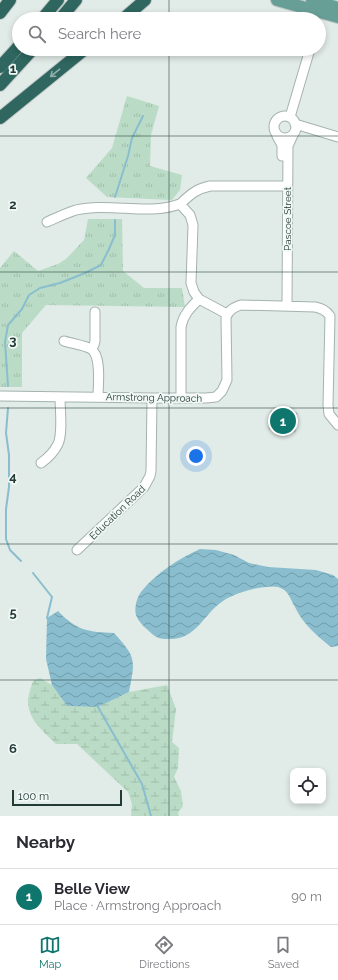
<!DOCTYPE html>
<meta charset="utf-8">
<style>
:root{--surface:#fff;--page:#f2f2f3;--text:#2b2b33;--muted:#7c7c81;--line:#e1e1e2;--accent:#0f766e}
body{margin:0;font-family:Raleway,sans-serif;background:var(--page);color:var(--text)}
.controls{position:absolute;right:12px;bottom:12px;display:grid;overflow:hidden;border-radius:8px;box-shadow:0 2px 6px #0003}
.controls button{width:36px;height:36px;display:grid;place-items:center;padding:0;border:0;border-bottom:1px solid var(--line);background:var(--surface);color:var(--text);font:20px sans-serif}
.scale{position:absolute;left:12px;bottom:10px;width:110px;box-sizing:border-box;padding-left:4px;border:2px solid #223b37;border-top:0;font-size:11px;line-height:14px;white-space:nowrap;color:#223b37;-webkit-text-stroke:3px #f1f8f5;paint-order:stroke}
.you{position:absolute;left:196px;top:456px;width:14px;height:14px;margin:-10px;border:3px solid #fff;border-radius:50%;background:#1a73e8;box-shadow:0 0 0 6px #1a73e833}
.badge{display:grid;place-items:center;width:26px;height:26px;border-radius:50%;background:var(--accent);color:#fff;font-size:13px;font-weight:700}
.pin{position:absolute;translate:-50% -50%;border:2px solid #fff;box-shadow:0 1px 4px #0006}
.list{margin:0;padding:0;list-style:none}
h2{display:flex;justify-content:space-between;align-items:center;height:52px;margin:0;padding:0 16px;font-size:17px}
h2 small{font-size:13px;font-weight:400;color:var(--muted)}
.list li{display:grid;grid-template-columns:26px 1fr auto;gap:12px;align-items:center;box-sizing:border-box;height:56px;padding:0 16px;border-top:1px solid var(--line)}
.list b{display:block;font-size:15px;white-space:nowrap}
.list p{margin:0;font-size:13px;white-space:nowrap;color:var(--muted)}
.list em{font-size:13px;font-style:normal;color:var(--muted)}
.icon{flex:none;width:22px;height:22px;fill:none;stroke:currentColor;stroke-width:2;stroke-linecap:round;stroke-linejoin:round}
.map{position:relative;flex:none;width:338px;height:816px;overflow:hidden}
.search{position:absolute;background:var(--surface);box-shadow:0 2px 6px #0003;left:12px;right:12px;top:12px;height:44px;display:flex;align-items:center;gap:10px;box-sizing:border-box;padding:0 14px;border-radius:22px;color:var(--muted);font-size:15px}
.sheet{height:108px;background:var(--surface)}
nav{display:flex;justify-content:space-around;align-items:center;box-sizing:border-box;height:56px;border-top:1px solid var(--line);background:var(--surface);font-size:11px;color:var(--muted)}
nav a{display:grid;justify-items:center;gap:2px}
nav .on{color:var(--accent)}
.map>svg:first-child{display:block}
.wetland{fill:url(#wetland-marsh)}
.park{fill:url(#park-tufts)}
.water{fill:url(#water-waves)}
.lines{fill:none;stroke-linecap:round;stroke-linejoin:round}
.stream{stroke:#8abecf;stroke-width:2}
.building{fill:#b6c6c1;stroke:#b4c4bf}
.minor-casing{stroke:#a4b3af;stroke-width:11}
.major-casing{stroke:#c1c8c7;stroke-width:14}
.highway-casing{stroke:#c1c8c7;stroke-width:14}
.minor{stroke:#fff;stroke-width:9}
.major{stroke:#679f96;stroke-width:12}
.highway{stroke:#2f6660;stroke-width:12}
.oneway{stroke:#90afaa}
.grid{fill:none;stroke:#223b37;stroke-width:1;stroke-opacity:0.55}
.labels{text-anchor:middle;stroke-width:3.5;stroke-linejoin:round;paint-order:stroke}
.street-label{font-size:10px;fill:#223b37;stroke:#f1f8f5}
.grid-label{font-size:13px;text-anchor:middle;font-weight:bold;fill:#223b37;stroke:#f1f8f5;stroke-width:3.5;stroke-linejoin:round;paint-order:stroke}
</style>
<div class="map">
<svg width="338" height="816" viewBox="0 0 338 816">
<defs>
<pattern id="wetland-marsh" width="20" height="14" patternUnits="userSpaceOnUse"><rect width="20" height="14" fill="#badcc6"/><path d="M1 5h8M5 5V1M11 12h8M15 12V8" fill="none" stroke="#a0beab"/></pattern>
<pattern id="park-tufts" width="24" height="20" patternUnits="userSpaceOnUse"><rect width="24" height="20" fill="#badcc6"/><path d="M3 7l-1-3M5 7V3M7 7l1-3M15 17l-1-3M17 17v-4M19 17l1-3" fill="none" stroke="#a0beab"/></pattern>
<pattern id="water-waves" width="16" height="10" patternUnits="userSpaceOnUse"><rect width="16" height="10" fill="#8abecf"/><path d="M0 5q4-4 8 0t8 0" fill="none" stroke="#709ca9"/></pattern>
</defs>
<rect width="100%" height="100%" fill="#e1ebe7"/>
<path class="wetland" d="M40 678 52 685 67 706 98 707 129 692 167 685 176 709 172 742 179 748 178 768 174 777 181 791 183 806 178 813 179 816H131L132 804 128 792 77 744H56C43 731 27 719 28 699 29 693 31 687 33 681Z"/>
<path class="park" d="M127 96 159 106 151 135 150 166 182 175 180 190 172 200 107 197 86 178 112 148Z
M88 219H122L123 271 144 288H182L185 307 46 305 22 333V387H0V268L14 251 38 271 58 264 66 259 84 240Z"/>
<path class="water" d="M200 549 216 550 234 555 249 563 268 567 316 570 333 575 338 579V646L331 647C317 636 303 624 295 607 290 599 289 590 278 587 264 584 235 593 223 601 202 615 197 640 168 639 160 639 157 638 151 633 147 629 138 622 136 615 134 608 137 597 141 592 156 573 178 559 200 549Z
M58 611C77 631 89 632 114 633 137 658 135 660 129 692L98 707 67 706 52 685 46 659 47 618Z"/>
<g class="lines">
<path class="stream" d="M115 197 128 156 132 138 143 116
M8 386 5 342 8 325 22 309 29 295 40 288 60 283 85 273 101 265 109 249 115 235V220
M8 408 6 433 9 455V487L6 509V539L10 550 21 561
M33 573 52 597 47 618
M98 707 142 784 151 816"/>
</g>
<path class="building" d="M271 411 297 413 295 432 269 429Z"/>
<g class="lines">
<g class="minor-casing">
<path id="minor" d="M274 127a11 11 0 1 1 22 0a11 11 0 1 1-22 0Z
M290 117 310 49
M295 124 338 137
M277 136 282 145V156
M47 222C56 218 66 213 76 210 110 202 147 216 180 204
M199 299 194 292 191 283 193 225 190 215 180 204C191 194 196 189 210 186H287
M287 305 288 146 293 135
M64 341C70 343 87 346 91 349 102 356 98 385 98 397
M91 349 94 345 95 341V312
M0 396 152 398H206L216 397 222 391 227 380 226 318C228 310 234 307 241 305L315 307C321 308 326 310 330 316L328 405 329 414 338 425
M181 398V327C183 315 190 308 199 299L227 314
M41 463C48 458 54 452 58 444 63 433 60 410 60 397
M77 550 144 487 150 476 151 471 152 398"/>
</g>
<g class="major-casing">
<path id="major" d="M277 0 338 17
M312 0 338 8"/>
</g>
<g class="highway-casing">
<path id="highway" d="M0 13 10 0
M42 19 58 0
M60 19 76 0
M123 19 145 0
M0 67 19 46
M0 85 33 49
M0 118 85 49"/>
</g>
<use href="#minor" class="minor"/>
<use href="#major" class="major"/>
<use href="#highway" class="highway"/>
</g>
<defs><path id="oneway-shaft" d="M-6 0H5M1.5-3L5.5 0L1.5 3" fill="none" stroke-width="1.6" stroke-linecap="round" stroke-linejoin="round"/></defs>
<use class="oneway" href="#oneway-shaft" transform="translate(55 73) rotate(141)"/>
<path class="grid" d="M169 0V19M169 49V816M0 136H338M0 272H338M0 408H338M0 544H338M0 680H338"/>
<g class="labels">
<g class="street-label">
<text transform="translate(287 219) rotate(-90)" y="4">Pascoe Street</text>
<text transform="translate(154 397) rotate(1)" y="4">Armstrong Approach</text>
<text transform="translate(117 512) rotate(-44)" y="4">Education Road</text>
</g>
</g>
<g class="grid-label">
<text x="13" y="73">1</text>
<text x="13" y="209">2</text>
<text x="13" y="345">3</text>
<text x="13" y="481">4</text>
<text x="13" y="617">5</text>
<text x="13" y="753">6</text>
</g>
</svg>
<div class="controls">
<button><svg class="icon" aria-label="locate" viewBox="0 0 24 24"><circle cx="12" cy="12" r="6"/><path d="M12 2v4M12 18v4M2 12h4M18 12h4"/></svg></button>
</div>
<div class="scale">100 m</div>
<div class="you"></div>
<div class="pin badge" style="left:283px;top:421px">1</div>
<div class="search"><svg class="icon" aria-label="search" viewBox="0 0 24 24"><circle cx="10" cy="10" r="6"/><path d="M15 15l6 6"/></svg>Search here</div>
</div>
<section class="sheet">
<h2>Nearby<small></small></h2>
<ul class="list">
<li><span class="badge">1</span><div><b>Belle View</b><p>Place · Armstrong Approach</p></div><em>90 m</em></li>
</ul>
</section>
<nav>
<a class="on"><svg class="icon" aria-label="map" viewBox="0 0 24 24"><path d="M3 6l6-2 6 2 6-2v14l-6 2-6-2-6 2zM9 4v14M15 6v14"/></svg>Map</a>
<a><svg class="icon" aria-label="directions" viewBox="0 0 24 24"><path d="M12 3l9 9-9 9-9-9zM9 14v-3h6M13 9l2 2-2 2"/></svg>Directions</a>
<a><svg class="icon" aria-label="saved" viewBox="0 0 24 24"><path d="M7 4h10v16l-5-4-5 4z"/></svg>Saved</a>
</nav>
